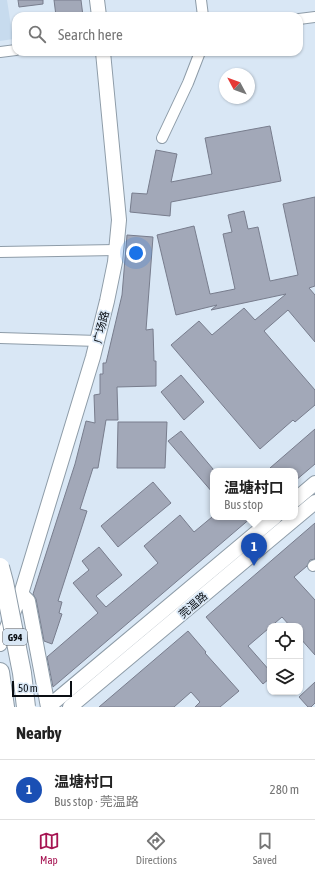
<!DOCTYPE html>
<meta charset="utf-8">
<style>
:root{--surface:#fff;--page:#f6f6f6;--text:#222;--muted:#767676;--line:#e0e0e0;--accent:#a61452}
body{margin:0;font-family:"Asap Condensed","Noto Sans SC",sans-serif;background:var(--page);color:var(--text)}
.controls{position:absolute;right:12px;bottom:12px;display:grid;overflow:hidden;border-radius:8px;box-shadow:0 1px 3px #0004}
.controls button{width:36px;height:36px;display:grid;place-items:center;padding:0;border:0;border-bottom:1px solid var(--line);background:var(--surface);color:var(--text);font:20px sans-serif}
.compass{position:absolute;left:219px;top:68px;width:36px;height:36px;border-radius:50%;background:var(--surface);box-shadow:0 1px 3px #0004;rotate:311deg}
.scale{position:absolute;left:12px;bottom:10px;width:60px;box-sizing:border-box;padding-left:4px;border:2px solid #0a0e13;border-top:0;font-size:11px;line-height:14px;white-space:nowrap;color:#0a0e13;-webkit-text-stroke:3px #d9e7f5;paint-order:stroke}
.you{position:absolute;left:136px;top:253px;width:14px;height:14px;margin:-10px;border:3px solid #fff;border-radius:50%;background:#1a73e8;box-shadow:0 0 0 6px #1a73e833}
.badge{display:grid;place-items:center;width:26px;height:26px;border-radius:50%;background:var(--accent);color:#fff;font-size:13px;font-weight:700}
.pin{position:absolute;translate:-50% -33px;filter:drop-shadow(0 1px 2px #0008)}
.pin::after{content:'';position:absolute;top:21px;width:14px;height:12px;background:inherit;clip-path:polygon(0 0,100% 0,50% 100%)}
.popup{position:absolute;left:210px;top:468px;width:88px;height:52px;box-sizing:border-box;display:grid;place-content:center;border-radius:8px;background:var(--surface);filter:drop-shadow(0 1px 3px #0005);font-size:13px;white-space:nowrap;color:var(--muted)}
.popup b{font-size:15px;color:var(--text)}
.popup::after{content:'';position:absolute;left:50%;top:100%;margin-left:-8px;border:8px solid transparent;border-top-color:var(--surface)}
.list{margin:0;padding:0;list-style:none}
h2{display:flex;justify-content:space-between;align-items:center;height:52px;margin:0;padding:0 16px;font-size:17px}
h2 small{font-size:13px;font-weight:400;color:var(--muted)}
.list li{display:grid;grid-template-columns:26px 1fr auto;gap:12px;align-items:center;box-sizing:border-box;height:60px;padding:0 16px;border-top:1px solid var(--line)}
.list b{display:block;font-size:15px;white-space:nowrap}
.list p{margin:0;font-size:13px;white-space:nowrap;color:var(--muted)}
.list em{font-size:13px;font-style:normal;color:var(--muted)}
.icon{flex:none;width:22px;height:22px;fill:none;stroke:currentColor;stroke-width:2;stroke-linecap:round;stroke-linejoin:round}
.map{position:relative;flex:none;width:315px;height:707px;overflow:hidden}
.search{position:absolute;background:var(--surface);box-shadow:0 1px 3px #0004;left:12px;right:12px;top:12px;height:44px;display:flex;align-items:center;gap:10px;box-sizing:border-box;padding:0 14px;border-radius:12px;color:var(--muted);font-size:15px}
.sheet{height:112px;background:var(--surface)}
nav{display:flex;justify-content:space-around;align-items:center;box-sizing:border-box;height:56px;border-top:1px solid var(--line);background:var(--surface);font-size:11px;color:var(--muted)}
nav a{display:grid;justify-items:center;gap:2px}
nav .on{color:var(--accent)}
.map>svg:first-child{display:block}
.built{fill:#c7dbee}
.building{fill:#a2a8b8;stroke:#787d8d}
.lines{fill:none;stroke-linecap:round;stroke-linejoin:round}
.street-casing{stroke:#8e9ca8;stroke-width:12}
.secondary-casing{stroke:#8e9ca8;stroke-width:16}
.highway-casing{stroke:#8e9ca8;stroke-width:20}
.street{stroke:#fff;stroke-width:10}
.secondary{stroke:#fff;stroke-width:14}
.highway{stroke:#fff;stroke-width:18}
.highway-bridge-casing{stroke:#8e9ca8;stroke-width:20;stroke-linecap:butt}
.highway-bridge{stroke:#fff;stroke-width:18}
.labels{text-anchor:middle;stroke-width:3.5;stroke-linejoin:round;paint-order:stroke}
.shield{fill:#d9e7f5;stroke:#484f57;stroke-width:1}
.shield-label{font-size:10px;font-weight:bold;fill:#0a0e13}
.street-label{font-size:11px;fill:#0a0e13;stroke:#d9e7f5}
</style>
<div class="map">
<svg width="315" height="707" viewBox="0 0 315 707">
<rect width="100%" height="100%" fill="#d9e7f5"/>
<path class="built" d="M0 0H7L13 39 0 41Z"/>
<path class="building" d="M18 0H43V4L19 7Z
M54 0H81L83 16H56Z
M270 126 281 181 171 202 170 216 130 212 132 193 147 194 156 150 177 154 171 182 212 174 205 138Z
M315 197V286L309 288 315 295V342L288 310 264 331 315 390V405L295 422 293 420 260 449 171 345 199 321 212 335 244 308 255 320 286 294 211 310 217 305 176 315 157 235 194 226 210 294 235 289 223 234 232 232 228 215 244 211 248 229 258 227 270 281 298 275 283 204Z
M127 235 153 237 146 330 153 329 154 361H156V386L117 387 118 420H106L98 468H93L80 509 87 511 58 601 62 602 59 613 62 614 52 644 44 641 36 599 33 594 75 464 86 421 95 423 94 395 100 394V374H103V363H106L122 295Z
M181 375 204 402 184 420 161 392Z
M118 422H167L165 468H117Z
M315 429V464L295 481V471H273L270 468Z
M181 431 213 469V493L168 441Z
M153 482 171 503 118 547 101 526Z
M180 515 194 532 212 517H252L53 687 47 657 98 613 73 583 89 570 82 561 99 547 122 575 96 596 106 607 158 563 144 546Z
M315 523V559L310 560 307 566 294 577 315 600V655L300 638V626H290L282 617 248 646 270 671V678L263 684 206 617Z
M188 631 206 652 205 653 239 691 220 707H195L200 702 191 692 174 707H99Z
M315 682V703L311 707H308L299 697Z"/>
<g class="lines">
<g class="street-casing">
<path id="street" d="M201 0 203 16
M299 19 315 17
M0 52 16 50
M162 138 188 83 200 52
M0 252 116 250
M0 338 98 341
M313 566 315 565"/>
</g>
<g class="secondary-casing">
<path id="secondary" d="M97 0 99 16
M295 500 315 483
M21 594 28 601 48 707
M0 644 21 594 93 357 107 301 115 262 119 220 103 52
M48 707 275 517
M70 707 315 502"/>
</g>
<g class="highway-casing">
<path id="highway" d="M0 672 5 707"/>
</g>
<use href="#street" class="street"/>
<use href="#secondary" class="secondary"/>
<use href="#highway" class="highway"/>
<g class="highway-bridge-casing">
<path id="highway-bridge" d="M0 567 4 582 22 673 26 707"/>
</g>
<use href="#highway-bridge" class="highway-bridge"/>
</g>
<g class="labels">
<rect class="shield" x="3" y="629" width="24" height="16" rx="3"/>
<g class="shield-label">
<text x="15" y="641">G94</text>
</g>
<g class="street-label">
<text transform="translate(101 327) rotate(-76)" y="4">广场路</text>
<text transform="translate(193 605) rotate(-40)" y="4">莞温路</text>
</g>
</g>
</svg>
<div class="controls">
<button><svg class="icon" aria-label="locate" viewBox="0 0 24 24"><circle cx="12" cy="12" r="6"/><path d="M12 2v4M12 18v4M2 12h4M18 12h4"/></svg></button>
<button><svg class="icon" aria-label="layers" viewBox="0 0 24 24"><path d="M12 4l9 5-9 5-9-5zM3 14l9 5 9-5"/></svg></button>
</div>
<svg class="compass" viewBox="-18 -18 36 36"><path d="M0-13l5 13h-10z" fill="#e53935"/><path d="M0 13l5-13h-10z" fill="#767676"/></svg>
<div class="scale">50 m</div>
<div class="you"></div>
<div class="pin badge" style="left:254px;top:566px;background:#1a4fb4">1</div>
<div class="popup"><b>温塘村口</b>Bus stop</div>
<div class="search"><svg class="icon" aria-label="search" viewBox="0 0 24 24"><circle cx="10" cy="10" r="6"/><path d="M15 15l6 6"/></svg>Search here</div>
</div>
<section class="sheet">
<h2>Nearby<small></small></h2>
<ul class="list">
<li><span class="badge" style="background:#1a4fb4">1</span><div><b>温塘村口</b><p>Bus stop · 莞温路</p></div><em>280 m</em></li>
</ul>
</section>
<nav>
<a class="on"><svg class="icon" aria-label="map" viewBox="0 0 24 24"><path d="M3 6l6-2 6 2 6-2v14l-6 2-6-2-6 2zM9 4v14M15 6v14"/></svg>Map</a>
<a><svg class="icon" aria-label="directions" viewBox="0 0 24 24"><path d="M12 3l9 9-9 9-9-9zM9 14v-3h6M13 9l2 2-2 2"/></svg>Directions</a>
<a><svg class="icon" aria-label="saved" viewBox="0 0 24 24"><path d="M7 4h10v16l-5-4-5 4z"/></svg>Saved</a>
</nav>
